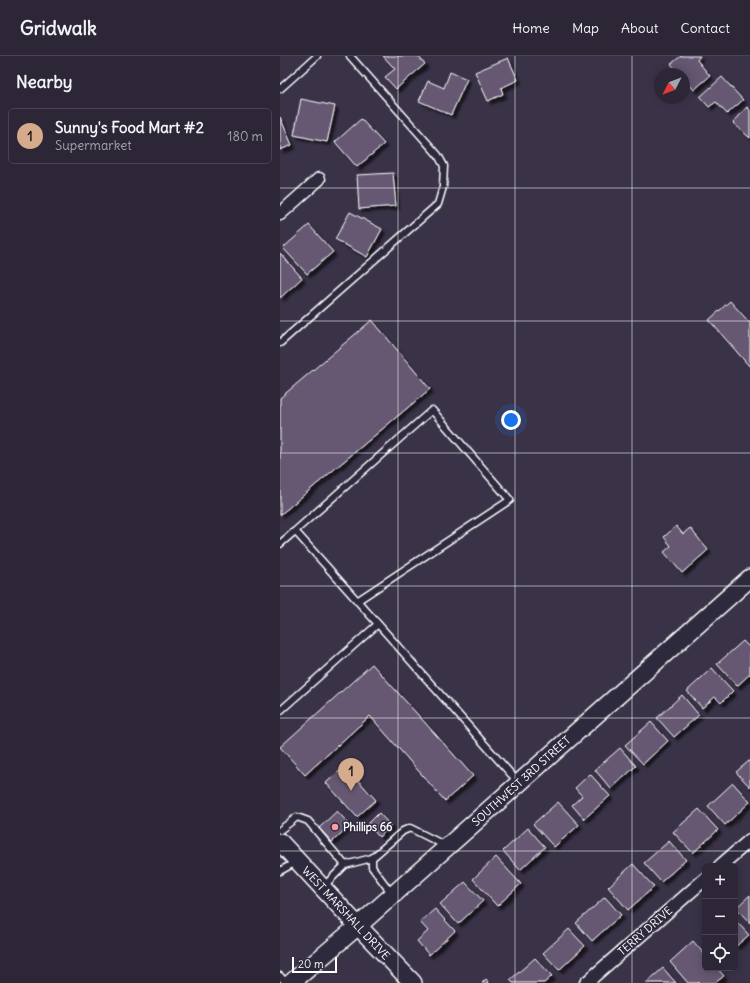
<!DOCTYPE html>
<meta charset="utf-8">
<style>
:root{--surface:#2c2636;--page:#383242;--text:#f1f3f6;--muted:#a6a5ad;--line:#484351;--accent:#d6ab8b}
body{margin:0;font-family:Delius,sans-serif;background:var(--page);color:var(--text)}
.controls{position:absolute;right:12px;bottom:12px;display:grid;overflow:hidden;border-radius:6px;box-shadow:0 2px 10px #0003}
.controls button{width:36px;height:36px;display:grid;place-items:center;padding:0;border:0;border-bottom:1px solid var(--line);background:var(--surface);color:var(--text);font:20px sans-serif}
.compass{position:absolute;left:374px;top:12px;width:36px;height:36px;border-radius:50%;background:var(--surface);box-shadow:0 2px 10px #0003;rotate:228deg}
.scale{position:absolute;left:12px;bottom:10px;width:45px;box-sizing:border-box;padding-left:4px;border:2px solid #fff;border-top:0;font-size:11px;line-height:14px;white-space:nowrap;color:#fff;-webkit-text-stroke:3px #2f2a3d;paint-order:stroke}
.you{position:absolute;left:231px;top:364px;width:14px;height:14px;margin:-10px;border:3px solid #fff;border-radius:50%;background:#1a73e8;box-shadow:0 0 0 6px #1a73e833}
.badge{display:grid;place-items:center;width:26px;height:26px;border-radius:50%;background:var(--accent);color:#111;font-size:13px;font-weight:700}
.pin{position:absolute;translate:-50% -33px;filter:drop-shadow(0 1px 2px #0008)}
.pin::after{content:'';position:absolute;top:21px;width:14px;height:12px;background:inherit;clip-path:polygon(0 0,100% 0,50% 100%)}
.list{margin:0;padding:0;list-style:none}
h2{display:flex;justify-content:space-between;align-items:center;height:52px;margin:0;padding:0 16px;font-size:17px}
h2 small{font-size:13px;font-weight:400;color:var(--muted)}
.list li{display:grid;grid-template-columns:26px 1fr auto;gap:12px;align-items:center;box-sizing:border-box;height:56px;margin:0 8px 8px;padding:0 8px;border:1px solid var(--line);border-radius:6px}
.list b{display:block;font-size:15px;white-space:nowrap}
.list p{margin:0;font-size:13px;white-space:nowrap;color:var(--muted)}
.list em{font-size:13px;font-style:normal;color:var(--muted)}
.icon{flex:none;width:22px;height:22px;fill:none;stroke:currentColor;stroke-width:2;stroke-linecap:round;stroke-linejoin:round}
.map{position:relative;flex:none;width:470px;height:927px;overflow:hidden}
header{display:flex;align-items:center;gap:24px;box-sizing:border-box;height:56px;padding:0 20px;background:var(--surface);border-bottom:1px solid var(--line)}
header strong{font-size:19px}
nav{display:flex;gap:22px;margin-inline-start:auto;font-size:14px}
main{display:flex}
aside{flex:1;background:var(--surface)}
.map>svg:first-child{display:block}
.building{fill:#665873;stroke:#fff;filter:url(#shadow)}
.lines{fill:none;stroke-linecap:round;stroke-linejoin:round}
.lane-casing{stroke:#fff;stroke-width:9}
.street-casing{stroke:#fff;stroke-width:15}
.secondary-casing{stroke:#fff;stroke-width:20}
.lane{stroke:#2f2a3d;stroke-width:6}
.street{stroke:#2f2a3d;stroke-width:12}
.secondary{stroke:#2f2a3d;stroke-width:17}
.grid{fill:none;stroke:#fff;stroke-width:1;stroke-opacity:0.55}
.poi-dot{fill:#ff9aa2;stroke:#2f2a3d;stroke-width:1.5}
.labels{text-anchor:middle;stroke-width:3;stroke-linejoin:round;paint-order:stroke}
.street-label{font-size:11px;fill:#fff;stroke:#2f2a3d}
.poi-label{font-size:11px;font-weight:bold;fill:#fff;stroke:#2f2a3d;text-anchor:start}
</style>
<header>
<strong>Gridwalk</strong>
<nav><a>Home</a><a>Map</a><a>About</a><a>Contact</a></nav>
</header>
<main>
<aside>
<h2>Nearby<small></small></h2>
<ul class="list">
<li><span class="badge">1</span><div><b>Sunny's Food Mart #2</b><p>Supermarket</p></div><em>180 m</em></li>
</ul>
</aside>
<div class="map">
<svg width="470" height="927" viewBox="0 0 470 927">
<defs>
<filter id="shadow"><feDropShadow dx="3.5" dy="3.5" stdDeviation="1" flood-color="#0009"/></filter>
</defs>
<rect width="100%" height="100%" fill="#3a3348"/>
<filter id="ink" filterUnits="userSpaceOnUse"><feTurbulence type="fractalNoise" baseFrequency=".025" numOctaves="2"/><feDisplacementMap in="SourceGraphic" scale="8" xChannelSelector="R" yChannelSelector="G"/><feConvolveMatrix kernelMatrix="1 2 1 2 8 2 1 2 1" color-interpolation-filters="sRGB"/></filter>
<g filter="url(#ink)">
<path class="building" d="M103 0H138L145 8 116 33 105 21 115 13Z
M401 0H420L417 4 430 20 414 34 404 22V18H400L391 8Z
M228 2 238 24 221 32 223 38 208 45 195 16Z
M170 16 187 23 171 59 139 45 148 25 164 32Z
M442 21 463 44 447 58 436 46 429 51 420 41Z
M21 43 55 50 47 86 14 79Z
M467 51 470 54V82L453 67Z
M0 61 12 89 0 94Z
M81 63 104 88 77 111 55 86Z
M113 117 116 150 79 153 77 119Z
M70 156 102 173 87 201 55 183Z
M29 169 53 196 27 218 3 192Z
M0 197 22 222 0 242Z
M450 245 470 267V311L429 264Z
M92 264 150 333 0 459V342Z
M396 470 403 478 410 472 428 494 402 517 384 496 391 490 384 481Z
M463 585 470 592V618L457 630 437 608Z
M92 608 193 720 165 745 90 660 25 719 0 691Z
M432 612 453 635 441 647 435 641 422 652 407 635Z
M402 639 419 659 394 681 377 662Z
M371 666 388 685 363 708 345 689Z
M340 692 356 710 331 733 315 714Z
M469 705H470V731L456 716Z
M65 710 96 744 77 761 46 727Z
M310 718 330 740 304 763 292 749 302 740 295 732Z
M453 727 470 746 445 769 428 750Z
M278 746 299 769 274 791 253 768Z
M419 753 438 774 413 797 393 776Z
M57 755 70 769 52 786 39 772Z
M99 757 111 770 99 781 88 768Z
M248 772 265 791 240 814 223 795Z
M389 785 406 804 381 826 364 807Z
M216 801 241 828 217 850 193 823Z
M353 808 374 831 348 854 328 831Z
M185 826 203 845 178 868 160 848Z
M470 839V867L456 852Z
M325 841 341 859 312 885 296 867Z
M155 853 175 875 149 899 137 885 148 875 140 866Z
M455 864 469 879 455 891Z
M289 873 305 890 279 914 263 897Z
M413 885 425 899V912H437L444 920 435 927H420L419 926 418 927H408L390 906Z
M255 902 272 920 264 927H233L230 924Z
M383 912 396 927H366Z
M206 923 209 927H202Z"/>
<g class="lines">
<g class="lane-casing">
<path id="lane" d="M0 33 37 0
M0 287 158 148 163 131 164 110 158 99 70 0
M15 475 152 354 230 444 77 545
M0 488 15 475 98 568
M0 655 98 568 238 726
M0 774 17 761 28 765 65 809
M0 815 16 806
M43 831 65 809 92 802
M112 838 92 811V802L123 775 130 772 166 790
M0 920 6 927"/>
</g>
<g class="street-casing">
<path id="street" d="M0 158 39 123
M440 810 470 784
M306 927 425 823"/>
</g>
<g class="secondary-casing">
<path id="secondary" d="M0 786 78 870 133 927
M11 927 78 870 470 522"/>
</g>
<use href="#lane" class="lane"/>
<use href="#street" class="street"/>
<use href="#secondary" class="secondary"/>
</g>
</g>
<path class="grid" d="M118 0V927M235 0V927M352 0V927M0 132H470M0 265H470M0 397H470M0 530H470M0 662H470M0 795H470"/>
<circle class="poi-dot" cx="55" cy="771" r="4"/>
<g class="labels">
<g class="street-label">
<text transform="translate(241 725) rotate(-42)" y="4">SOUTHWEST 3RD STREET</text>
<text transform="translate(66 857) rotate(47)" y="4">WEST MARSHALL DRIVE</text>
<text transform="translate(365 875) rotate(-41)" y="4">TERRY DRIVE</text>
</g>
<g class="poi-label">
<text x="63" y="775">Phillips 66</text>
</g>
</g>
</svg>
<div class="controls">
<button>+</button>
<button>−</button>
<button><svg class="icon" aria-label="locate" viewBox="0 0 24 24"><circle cx="12" cy="12" r="6"/><path d="M12 2v4M12 18v4M2 12h4M18 12h4"/></svg></button>
</div>
<svg class="compass" viewBox="-18 -18 36 36"><path d="M0-13l5 13h-10z" fill="#e53935"/><path d="M0 13l5-13h-10z" fill="#a6a5ad"/></svg>
<div class="scale">20 m</div>
<div class="you"></div>
<div class="pin badge" style="left:71px;top:735px">1</div>
</div>
</main>
